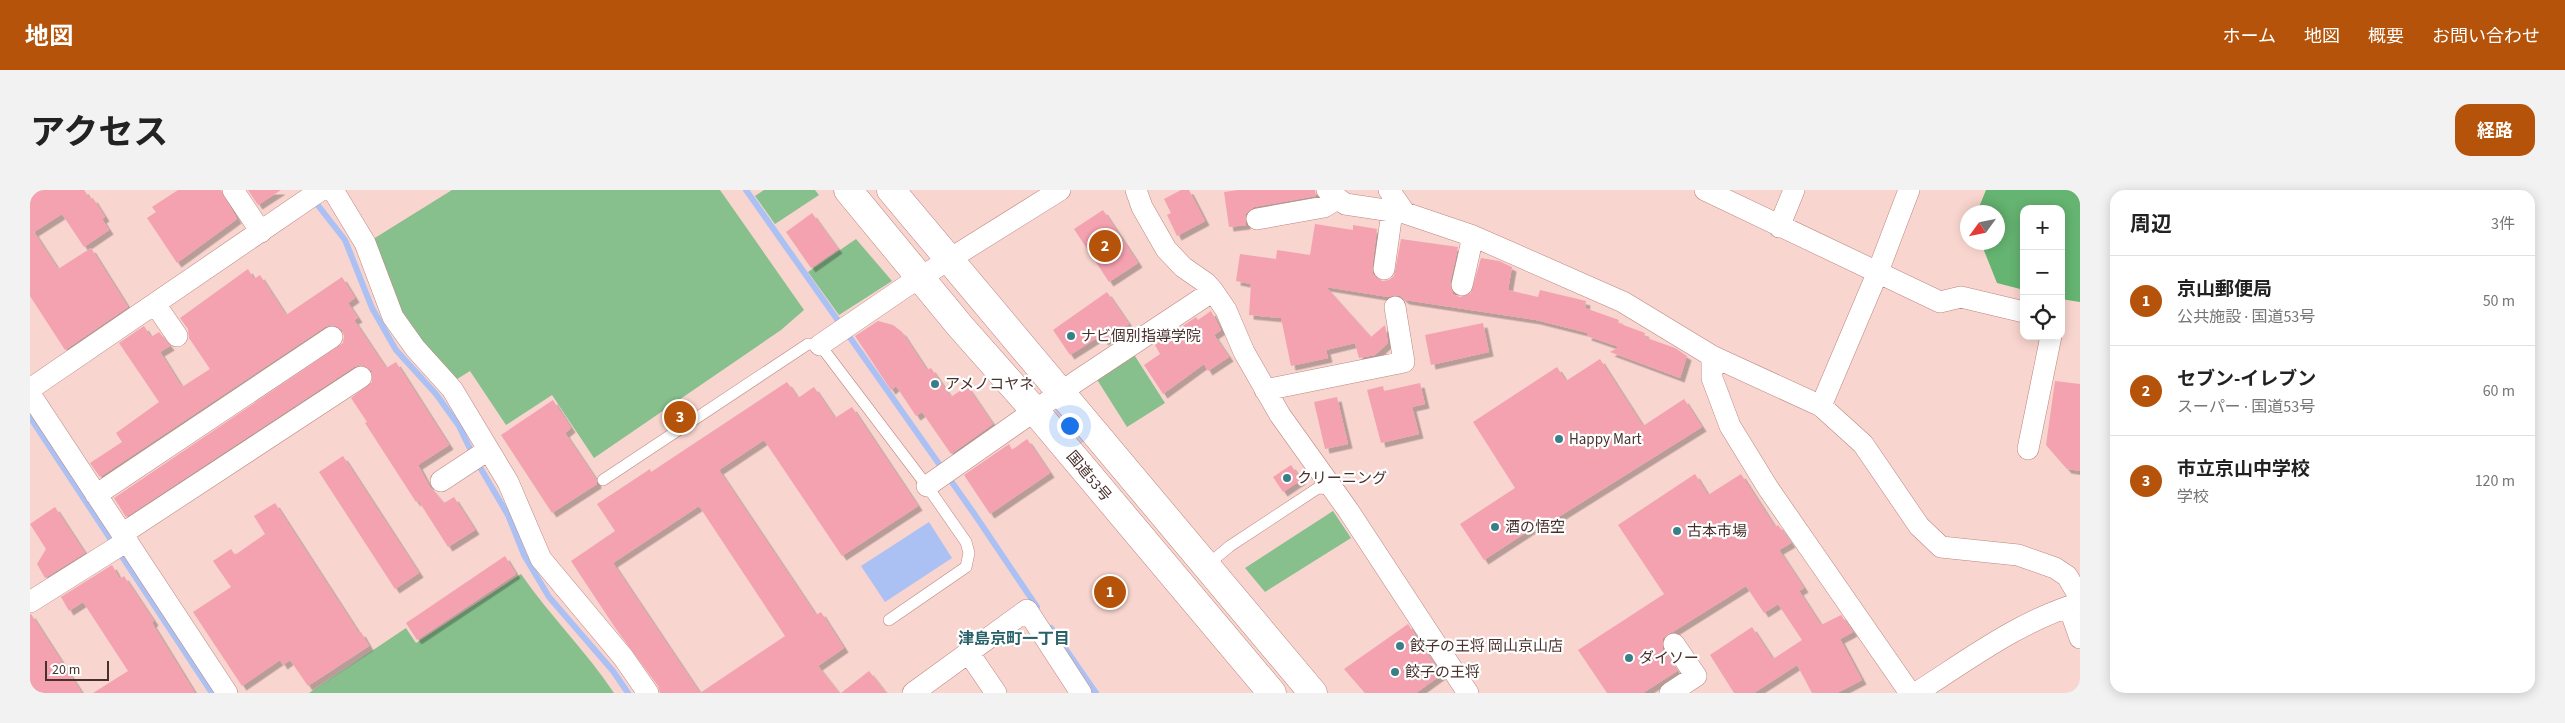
<!DOCTYPE html>
<html lang="ja">
<meta charset="utf-8">
<style>
:root{--surface:#fff;--page:#f2f2f2;--text:#222;--muted:#767676;--line:#e0e0e0;--accent:#b45309}
body{margin:0;font-family:"Source Sans 3","Noto Sans JP",sans-serif;background:var(--page);color:var(--text)}
.controls{position:absolute;right:15px;top:15px;display:grid;overflow:hidden;border-radius:10px;box-shadow:0 2px 12px #0003}
.controls button{width:45px;height:45px;display:grid;place-items:center;padding:0;border:0;border-bottom:1px solid var(--line);background:var(--surface);color:var(--text);font:25px sans-serif}
.compass{position:absolute;left:1930px;top:15px;width:45px;height:45px;border-radius:50%;background:var(--surface);box-shadow:0 2px 12px #0003;rotate:237deg}
.scale{position:absolute;left:15px;bottom:12px;width:64px;box-sizing:border-box;padding-left:5px;border:2px solid #48302d;border-top:0;font-size:14px;line-height:18px;white-space:nowrap;color:#48302d;-webkit-text-stroke:4px #fff;paint-order:stroke}
.you{position:absolute;left:1039px;top:235px;width:18px;height:18px;margin:-12px;border:4px solid #fff;border-radius:50%;background:#1a73e8;box-shadow:0 0 0 8px #1a73e833}
.badge{display:grid;place-items:center;width:32px;height:32px;border-radius:50%;background:var(--accent);color:#fff;font-size:16px;font-weight:700}
.pin{position:absolute;translate:-50% -50%;border:2px solid #fff;box-shadow:0 1px 5px #0006}
.list{margin:0;padding:0;list-style:none}
h2{display:flex;justify-content:space-between;align-items:center;height:65px;margin:0;padding:0 20px;font-size:21px}
h2 small{font-size:16px;font-weight:400;color:var(--muted)}
.list li{display:grid;grid-template-columns:32px 1fr auto;gap:15px;align-items:center;box-sizing:border-box;height:90px;padding:0 20px;border-top:1px solid var(--line)}
.list b{display:block;font-size:19px;white-space:nowrap}
.list p{margin:0;font-size:16px;white-space:nowrap;color:var(--muted)}
.list em{font-size:16px;font-style:normal;color:var(--muted)}
.icon{flex:none;width:28px;height:28px;fill:none;stroke:currentColor;stroke-width:2;stroke-linecap:round;stroke-linejoin:round}
.map{position:relative;flex:none;width:2050px;height:503px;overflow:hidden;border-radius:15px}
header{display:flex;align-items:center;gap:30px;box-sizing:border-box;height:70px;padding:0 25px;background:var(--accent);color:#fff}
header strong{font-size:24px}
nav{display:flex;gap:28px;margin-inline-start:auto;font-size:18px}
.intro{display:flex;align-items:center;justify-content:space-between;box-sizing:border-box;height:120px;padding:0 30px}
h1{margin:0;font-size:35px}
.button{padding:12px 22px;border-radius:15px;background:var(--accent);color:#fff;font-size:18px;font-weight:700}
main{display:flex;gap:30px;padding:0 30px}
aside{flex:1;background:var(--surface);border-radius:15px;box-shadow:0 2px 12px #0003}
.map>svg:first-child{display:block}
.green{fill:#87bf8d}
.forest{fill:#65b471}
.water{fill:#acc1f3}
.lines{fill:none;stroke-linecap:round;stroke-linejoin:round}
.stream{stroke:#acc1f3;stroke-width:6}
.building{fill:#f4a1b0;fill-rule:evenodd;filter:url(#shadow)}
.service-casing{stroke:#bc857e;stroke-width:12}
.minor-casing{stroke:#bc857e;stroke-width:22}
.trunk-casing{stroke:#bc857e;stroke-width:29}
.service{stroke:#fff;stroke-width:11}
.minor{stroke:#fff;stroke-width:21}
.trunk{stroke:#fff;stroke-width:28}
.poi-dot{fill:#387f88;stroke:#fff;stroke-width:2}
.labels{text-anchor:middle;stroke-width:4.5;stroke-linejoin:round;paint-order:stroke}
.poi-label{font-size:15px;fill:#48302d;stroke:#fff;text-anchor:start}
.street-label{font-size:15px;fill:#48302d;stroke:#fff}
.neighbourhood-label{font-size:16px;font-weight:bold;fill:#296169;stroke:#fff}
</style>
<header>
<strong>地図</strong>
<nav><a>ホーム</a><a>地図</a><a>概要</a><a>お問い合わせ</a></nav>
</header>
<div class="intro"><h1>アクセス</h1><a class="button">経路</a></div>
<main>
<div class="map">
<svg width="2050" height="503" viewBox="0 0 2050 503">
<defs>
<filter id="shadow"><feDropShadow dx="4.5" dy="4.5" stdDeviation="0" flood-color="#0004"/></filter>
</defs>
<rect width="100%" height="100%" fill="#f9d5cf"/>
<path class="green" d="M422 0H690L774 120 751 140 564 268 522 205 476 235 440 181 424 191 367 125 340 51Z
M734 0H785L789 5 745 34 725 6Z
M826 49 862 91 809 125 778 82Z
M1103 163 1135 213 1097 237 1066 188Z
M1303 321 1321 348 1235 402 1215 378Z
M491 384C520 426 556 461 584 503H279L376 438 386 453Z"/>
<path class="forest" d="M1956 0H2050V112L2031 109V19H1994V100L1967 93 1951 53 1968 52V22H1947Z"/>
<path class="water" d="M899 332 922 368 855 412 831 376Z"/>
<g class="lines">
<path class="stream" d="M716 0 945 325 1007 417
M283 9 315 50 342 118 366 160 406 204 429 236 444 267 478 325 494 365 519 407 583 481 598 503
M0 227 182 503
M1021 438 1066 503"/>
</g>
<path class="building" d="M0 0H54L60 9 63 8 75 27 72 29 79 40 54 57 32 24 4 42 28 79 61 58 98 117 35 160 0 106Z
M148 0H191L207 29 147 73 117 28 126 22 122 17Z
M218 0H251L228 15Z
M1151 0H1159L1175 31 1147 46 1137 25 1141 23 1134 9Z
M1208 0H1285L1286 6 1224 17 1215 24 1216 35 1199 37 1194 2Z
M1073 20 1108 73 1079 92 1044 39Z
M782 23 808 59 781 78 756 42Z
M1285 34 1323 40V35L1347 39 1342 78 1343 84 1352 91 1359 90 1364 86 1371 49 1428 57 1420 93 1423 104 1430 107 1441 103 1451 68 1469 71 1482 77 1478 100 1508 107 1510 100 1556 111 1555 118 1589 130 1588 133 1615 143 1614 147 1645 158 1657 166 1650 188 1580 162 1589 157 1557 146 1558 143 1506 130 1375 110 1369 105 1358 107 1296 97 1341 147 1355 135 1358 153 1345 165 1329 168 1325 153 1296 160 1298 168 1261 176 1251 128 1219 125 1221 94 1206 91 1210 64 1246 69 1247 60 1280 65Z
M218 79 224 89 230 85 256 125 312 87 325 108 318 113 328 128 324 130 356 178 366 172 419 255 388 275 400 297 414 313 424 307 445 340 418 357 388 310 386 312 335 233 337 232 321 208 342 192V181L331 175 324 177 96 327 84 308 313 153 314 146 312 140 302 135 295 137 70 287 60 273 92 252 86 243 129 212 89 153 114 136 121 147 129 142 140 156 130 162 152 197 180 179 159 148 158 139 150 128Z
M1077 102 1099 134 1074 151 1070 146 1040 165 1023 140Z
M1181 121 1191 140 1184 145 1199 167 1178 181 1174 174 1133 204 1114 175 1130 164 1125 155 1166 127 1168 130Z
M848 131 863 135 872 142 897 180 901 178 921 207 937 196 963 234 921 264 892 222 886 226 866 196 861 200 825 146Z
M1453 133 1459 162 1401 175 1395 145Z
M1570 169 1613 236 1654 209 1672 237 1511 338 1509 334 1454 370 1430 334 1485 298 1443 232 1527 177 1536 191Z
M2025 191 2050 194V281L2037 279 2016 255Z
M757 192 768 208 784 197 805 228 822 217 888 316 812 366 734 250 689 280 786 425 791 422 814 458 788 476 809 503H630L628 496 586 439 541 371 585 341 567 314 620 279 621 282ZM669 316 755 446 670 503 583 373Z
M1390 193 1395 214 1382 217 1389 244 1351 253 1337 200 1353 196 1354 201Z
M1307 207 1318 254 1295 259 1284 212Z
M523 210 541 238 535 243 566 289 567 294 522 323 471 245Z
M997 249 1020 283 960 324 934 285 979 254 982 260Z
M313 266 389 383 365 399 289 282Z
M1261 275 1271 290 1253 302 1243 287Z
M1665 284 1678 305 1711 284 1745 337 1748 335 1761 353 1749 360 1774 398 1769 401 1791 435 1811 425 1823 442 1810 449 1832 490 1807 503H1782L1767 475 1724 503H1704L1680 465 1722 437 1743 469 1772 450 1748 414 1734 423 1716 396 1633 448V461L1647 481 1613 503H1577L1548 460 1634 404 1588 335Z
M245 313 329 443 331 442 339 456 278 496 260 470 253 475 250 470 212 496 163 422 201 397 183 371 201 359 205 365 235 344 224 326Z
M25 317 55 363 15 388 7 374 16 359 0 334Z
M475 366 486 384 387 450 376 433Z
M82 375 90 389 94 386 124 431 122 433 165 503H63L98 481 53 412 39 421 31 407Z
M0 424H1L52 503H0Z
M1378 434 1411 485 1386 503H1335L1314 479Z
M839 481 856 503H811Z"/>
<g class="lines">
<g class="service-casing">
<path id="service" d="M573 290 778 154 790 155 897 296 936 352 939 363 936 377 859 430
M1176 376 1200 356 1288 298 1302 299"/>
</g>
<g class="minor-casing">
<path id="minor" d="M203 0 231 42
M303 0 335 53 363 127 385 158 422 199 478 292 511 369 593 467 618 503
M1106 0 1112 17 1136 59 1153 77 1176 93 1183 101 1196 120 1214 162 1250 225 1318 320 1438 503
M1297 0 1315 14 1375 23 1443 46 1593 112 1682 166 1791 216 1833 254 1889 336 1911 357 1988 365 2025 378 2037 386 2046 401 2050 413
M1359 0 1375 23
M1675 0 1910 112 1931 107 1994 122
M1227 29 1294 17 1307 9
M1749 37 1764 0
M1354 79 1362 22
M1432 95 1443 46
M125 114 147 146
M790 155 875 97 1030 0
M1682 166V188L1700 236 1738 298 1880 503
M0 199 291 0
M1235 200 1374 172 1365 117
M0 204 197 503
M1791 216 1847 84 1879 0
M1998 259 2021 146
M411 291 458 260
M897 296 1047 191 1183 101
M66 305 302 147
M92 344 331 187
M0 412 97 351
M2039 417 2050 448
M938 462 966 503
M883 503 997 420 1051 503
M1640 503 1666 486 1644 454
M1886 503C1938 470 1991 430 2050 413"/>
</g>
<g class="trunk-casing">
<path id="trunk" d="M818 0 930 136 1006 222 1242 503
M861 0 1283 503"/>
</g>
<use href="#service" class="service"/>
<use href="#minor" class="minor"/>
<use href="#trunk" class="trunk"/>
</g>
<g class="poi-dot">
<circle cx="1041" cy="146" r="5"/>
<circle cx="905" cy="194" r="5"/>
<circle cx="1529" cy="249" r="5"/>
<circle cx="1257" cy="288" r="5"/>
<circle cx="1465" cy="337" r="5"/>
<circle cx="1647" cy="341" r="5"/>
<circle cx="1370" cy="456" r="5"/>
<circle cx="1599" cy="468" r="5"/>
<circle cx="1365" cy="482" r="5"/>
</g>
<g class="labels">
<g class="poi-label">
<text x="1051" y="151">ナビ個別指導学院</text>
<text x="915" y="199">アメノコヤネ</text>
<text x="1539" y="254">Happy Mart</text>
<text x="1267" y="293">クリーニング</text>
<text x="1475" y="342">酒の悟空</text>
<text x="1657" y="346">古本市場</text>
<text x="1380" y="461">餃子の王将 岡山京山店</text>
<text x="1609" y="473">ダイソー</text>
<text x="1375" y="487">餃子の王将</text>
</g>
<g class="street-label">
<text transform="translate(1059 286) rotate(50)" y="5">国道53号</text>
</g>
<g class="neighbourhood-label">
<text x="984" y="454">津島京町一丁目</text>
</g>
</g>
</svg>
<div class="controls">
<button>+</button>
<button>−</button>
<button><svg class="icon" aria-label="locate" viewBox="0 0 24 24"><circle cx="12" cy="12" r="6"/><path d="M12 2v4M12 18v4M2 12h4M18 12h4"/></svg></button>
</div>
<svg class="compass" viewBox="-18 -18 36 36"><path d="M0-13l5 13h-10z" fill="#e53935"/><path d="M0 13l5-13h-10z" fill="#767676"/></svg>
<div class="scale">20 m</div>
<div class="you"></div>
<div class="pin badge" style="left:1080px;top:402px">1</div>
<div class="pin badge" style="left:1075px;top:56px">2</div>
<div class="pin badge" style="left:650px;top:227px">3</div>
</div>
<aside>
<h2>周辺<small>3件</small></h2>
<ul class="list">
<li><span class="badge">1</span><div><b>京山郵便局</b><p>公共施設 · 国道53号</p></div><em>50 m</em></li>
<li><span class="badge">2</span><div><b>セブン-イレブン</b><p>スーパー · 国道53号</p></div><em>60 m</em></li>
<li><span class="badge">3</span><div><b>市立京山中学校</b><p>学校</p></div><em>120 m</em></li>
</ul>
</aside>
</main>
